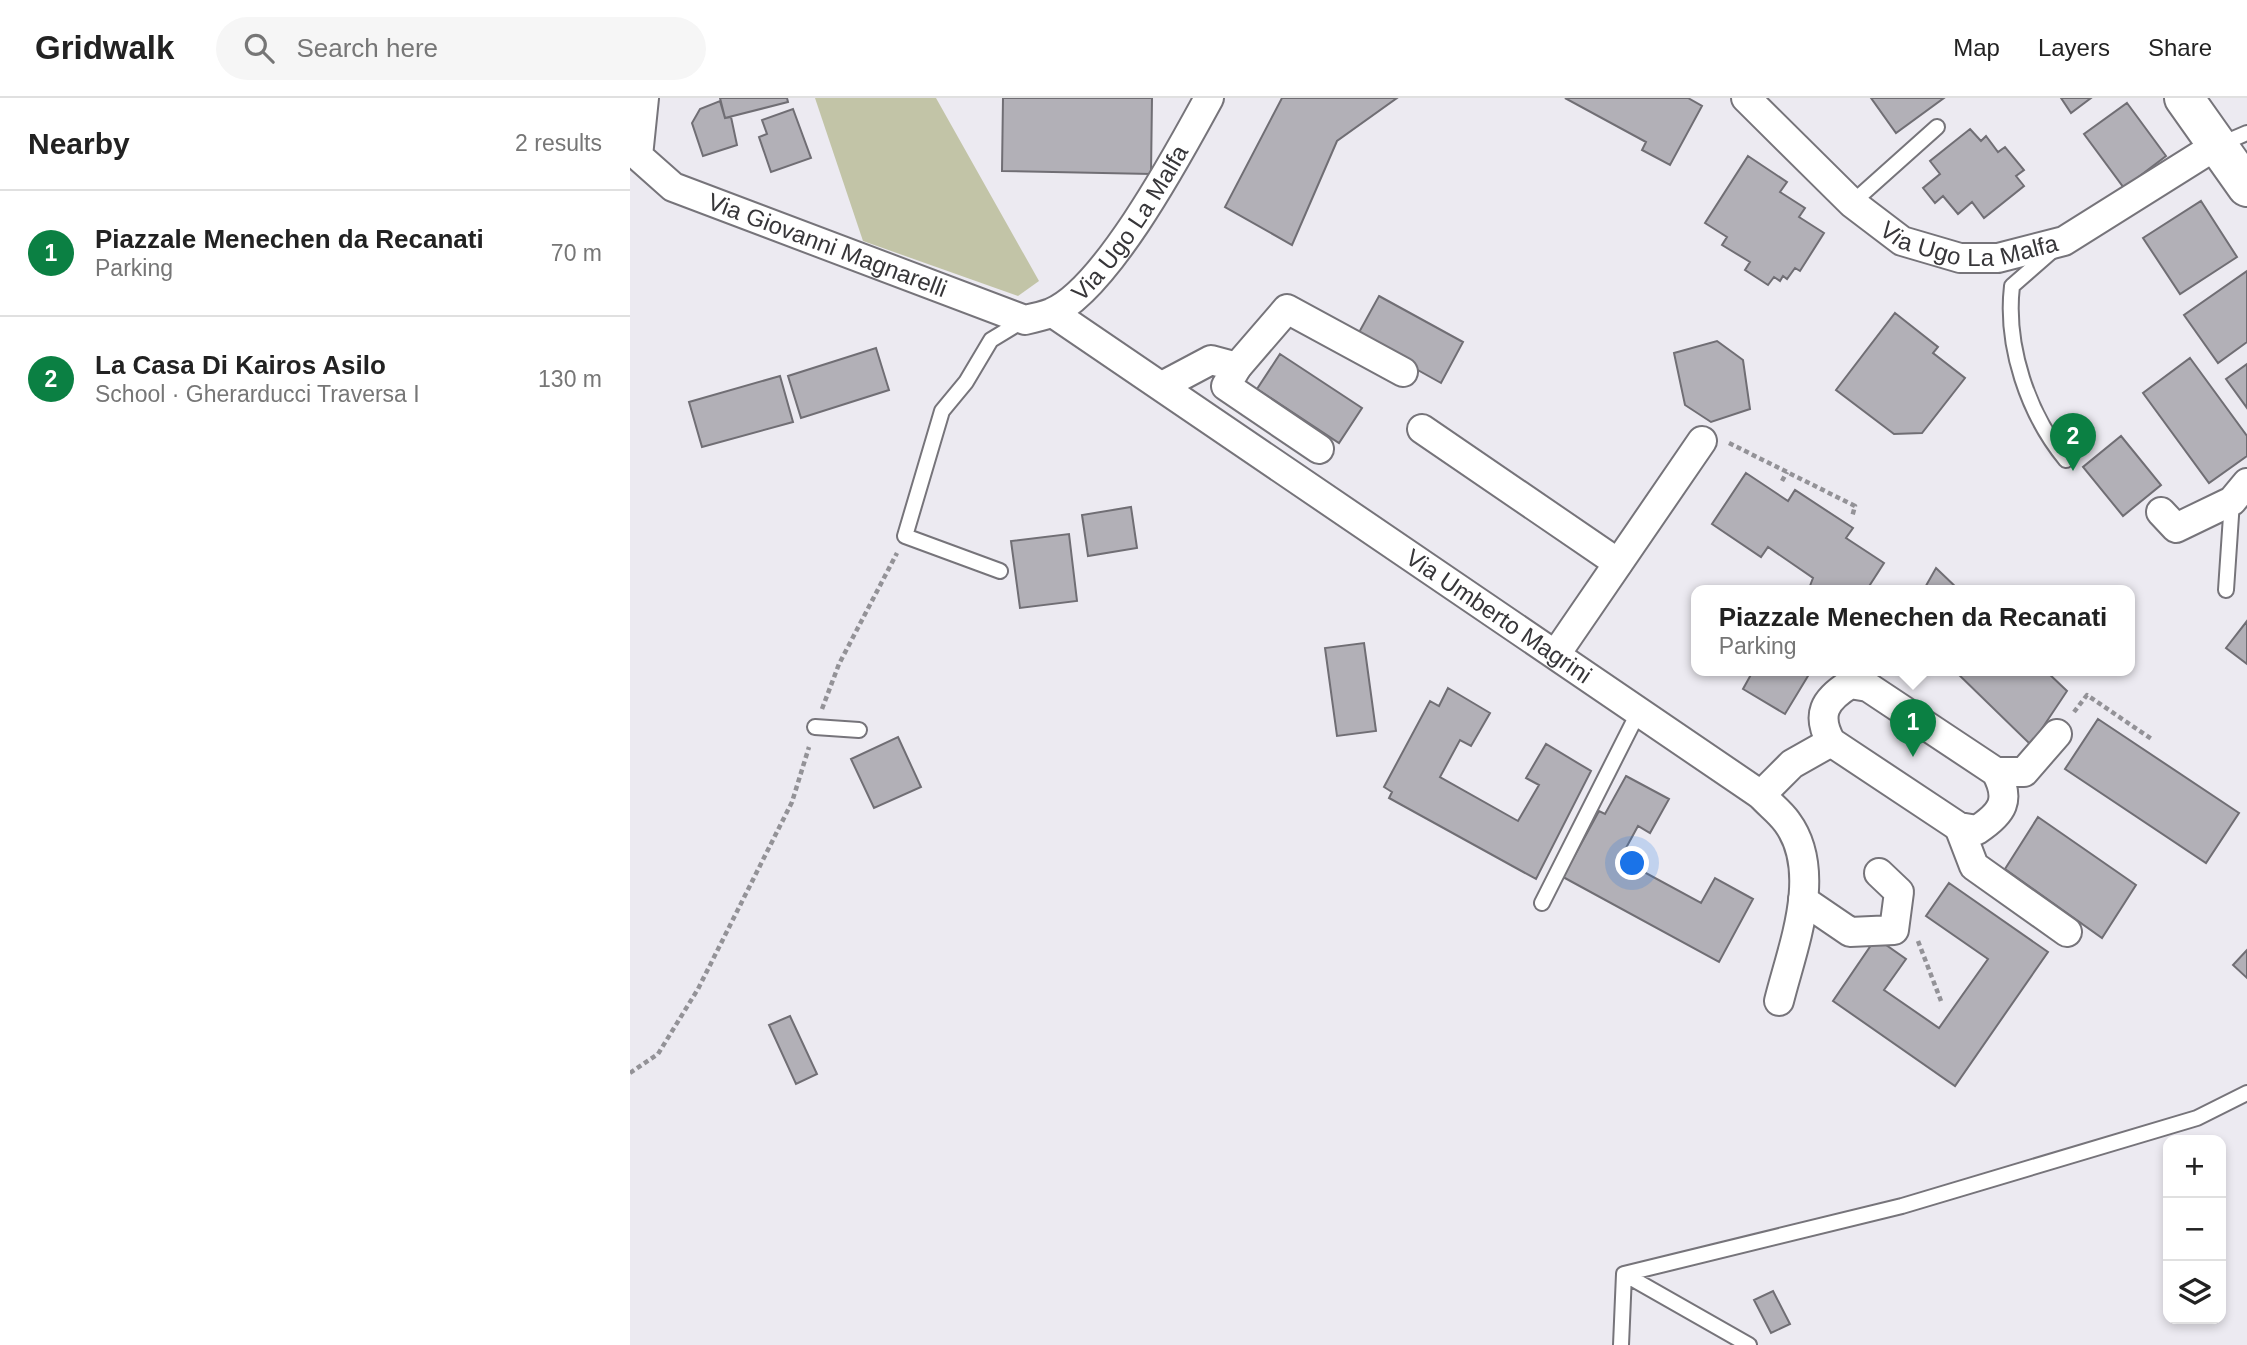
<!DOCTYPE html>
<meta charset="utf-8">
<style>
:root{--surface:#fff;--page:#f6f6f6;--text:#222;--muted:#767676;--line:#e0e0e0;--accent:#0b8043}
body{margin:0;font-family:Arial,sans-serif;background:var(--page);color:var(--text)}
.controls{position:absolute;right:21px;bottom:21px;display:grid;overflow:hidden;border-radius:14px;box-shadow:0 4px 10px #0003}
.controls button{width:63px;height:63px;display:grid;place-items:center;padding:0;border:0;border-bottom:2px solid var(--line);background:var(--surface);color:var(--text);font:35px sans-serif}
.you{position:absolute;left:1003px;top:766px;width:24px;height:24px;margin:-18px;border:5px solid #fff;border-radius:50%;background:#1a73e8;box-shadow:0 0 0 10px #1a73e833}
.badge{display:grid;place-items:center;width:46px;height:46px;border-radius:50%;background:var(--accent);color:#fff;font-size:23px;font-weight:700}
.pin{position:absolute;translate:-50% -58px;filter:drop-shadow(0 2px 4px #0008)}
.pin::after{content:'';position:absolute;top:37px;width:24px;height:21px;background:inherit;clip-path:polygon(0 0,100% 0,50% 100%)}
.popup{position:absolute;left:1061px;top:487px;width:444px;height:91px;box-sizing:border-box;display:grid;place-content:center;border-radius:14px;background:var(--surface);filter:drop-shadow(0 2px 5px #0005);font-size:23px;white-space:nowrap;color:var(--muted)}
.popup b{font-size:26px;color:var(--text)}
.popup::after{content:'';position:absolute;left:50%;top:100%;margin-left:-14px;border:14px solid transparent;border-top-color:var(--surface)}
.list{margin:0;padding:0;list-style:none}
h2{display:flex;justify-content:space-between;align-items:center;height:91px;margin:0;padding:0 28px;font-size:30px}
h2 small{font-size:23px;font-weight:400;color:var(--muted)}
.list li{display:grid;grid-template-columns:46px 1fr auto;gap:21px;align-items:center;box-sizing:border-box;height:126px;padding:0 28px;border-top:2px solid var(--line)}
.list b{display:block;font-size:26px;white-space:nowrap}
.list p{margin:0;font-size:23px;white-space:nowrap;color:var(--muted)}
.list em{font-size:23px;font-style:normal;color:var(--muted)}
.icon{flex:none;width:38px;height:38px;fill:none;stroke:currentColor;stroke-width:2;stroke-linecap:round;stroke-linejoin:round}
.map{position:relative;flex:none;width:1617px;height:1247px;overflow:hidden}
header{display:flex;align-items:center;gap:42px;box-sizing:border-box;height:98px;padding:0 35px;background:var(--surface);border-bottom:2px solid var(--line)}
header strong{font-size:33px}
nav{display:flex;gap:38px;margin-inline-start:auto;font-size:24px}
.search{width:490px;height:63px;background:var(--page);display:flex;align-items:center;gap:18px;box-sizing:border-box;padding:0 24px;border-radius:38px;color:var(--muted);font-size:26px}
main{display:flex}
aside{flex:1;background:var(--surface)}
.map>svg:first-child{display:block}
.green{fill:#c2c4a7}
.building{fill:#b2b0b7;stroke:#706e74;stroke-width:2}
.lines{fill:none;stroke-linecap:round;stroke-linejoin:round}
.service-casing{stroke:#76747a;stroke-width:18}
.minor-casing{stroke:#76747a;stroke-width:32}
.secondary-casing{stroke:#76747a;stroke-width:42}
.path{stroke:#939297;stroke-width:4.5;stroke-dasharray:5 3.5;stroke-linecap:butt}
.service{stroke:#fff;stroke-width:14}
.minor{stroke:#fff;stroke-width:28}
.secondary{stroke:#fff;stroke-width:38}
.labels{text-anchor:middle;stroke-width:6;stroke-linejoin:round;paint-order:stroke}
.street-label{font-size:24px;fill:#373639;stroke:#fff}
</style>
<header>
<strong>Gridwalk</strong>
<div class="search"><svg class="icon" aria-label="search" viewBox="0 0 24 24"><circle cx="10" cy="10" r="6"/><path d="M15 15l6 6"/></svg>Search here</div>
<nav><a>Map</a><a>Layers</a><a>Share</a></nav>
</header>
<main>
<aside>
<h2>Nearby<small>2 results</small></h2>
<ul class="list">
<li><span class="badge">1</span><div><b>Piazzale Menechen da Recanati</b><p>Parking</p></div><em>70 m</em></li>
<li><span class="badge">2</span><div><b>La Casa Di Kairos Asilo</b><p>School · Gherarducci Traversa I</p></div><em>130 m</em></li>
</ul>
</aside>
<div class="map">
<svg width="1617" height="1247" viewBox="0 0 1617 1247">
<rect width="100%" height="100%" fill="#eceaf1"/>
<path class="green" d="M185 0H306L409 183 388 198 233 143Z"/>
<path class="building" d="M90 0H157L158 4 95 20Z
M373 0H522L521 76 372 73Z
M652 0H767L707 43 662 147 595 109Z
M935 0H1058L1072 8 1040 67 1012 52 1016 44Z
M1241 0H1314L1266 35Z
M1431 0H1461L1441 15Z
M90 3 95 20 101 19 107 47 73 58 62 25 70 11Z
M1497 5 1536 58 1494 90 1454 36Z
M163 11 181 60 141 74 129 39 137 36 132 22Z
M1340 31 1351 43 1356 38 1368 54 1375 49 1394 72 1386 78 1394 88 1354 120 1342 104 1328 116 1313 98 1305 105 1293 90 1310 76 1300 63Z
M1118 58 1157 84 1150 94 1175 110 1169 119 1194 135 1170 173 1165 170 1157 181 1153 178 1150 183 1144 179 1138 187 1115 172 1120 164 1092 147 1097 139 1075 125Z
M1571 103 1607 159 1550 196 1513 140Z
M1617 173V244L1588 265 1554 217Z
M749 198 833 244 811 285 727 238Z
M1265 215 1308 249 1303 255 1335 280 1292 335 1264 336 1206 292Z
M1087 243 1113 262 1120 311 1081 324 1055 307 1044 255Z
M246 250 259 292 171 320 158 278Z
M650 256 732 310 709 345 627 291Z
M1560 260 1617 338V358L1579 385 1513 295Z
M1617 266V310L1596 281Z
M150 278 163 324 72 349 59 304Z
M1491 338 1531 387 1493 418 1453 369Z
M1116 375 1158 403 1165 392 1223 430 1216 440 1254 465 1236 493H1178L1183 480 1138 449 1131 459 1082 426Z
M501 409 507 450 458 458 452 417Z
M439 436 447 503 390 510 381 443Z
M1306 470 1330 493H1293Z
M1617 523V566L1596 550Z
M734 545 746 633 707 638 695 550Z
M1123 573H1181L1155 616 1113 591Z
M1325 573H1416L1437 593 1401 647Z
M818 590 860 615 841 648 830 642 810 679 888 723 909 687 896 680 916 646 961 673 906 781 759 700 762 694 754 689 800 603 809 608Z
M1468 621 1609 715 1576 765 1435 671Z
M268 639 291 689 244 710 221 661Z
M996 678 1039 701 1020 735 1008 728 990 761 1071 805 1085 780 1123 801 1089 864 933 779 969 713 975 716Z
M1408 719 1506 787 1472 840 1375 771Z
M1319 785 1418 854 1325 988 1203 903 1246 840 1276 861 1254 892 1309 930 1358 861 1296 818Z
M1617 852V880L1603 867Z
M160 918 187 976 166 986 139 927Z
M1143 1193 1160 1226 1141 1235 1124 1202Z"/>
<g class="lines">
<g class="service-casing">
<path id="service" d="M1589 47 1617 35
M1222 105 1307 29
M1422 153 1382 188C1375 248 1398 316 1436 362
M370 473 275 438 312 313 336 284 361 242 394 222
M1596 492 1602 403
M185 629 229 632
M912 805 1009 613
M994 1176 1119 1247
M991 1247 994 1176 1272 1108 1567 1020 1617 995"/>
</g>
<g class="minor-casing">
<g id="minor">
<path id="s1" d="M14 0 8 58 43 89 395 222C404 220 413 218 421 215 476 192 550 53 579 0"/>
<path id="s2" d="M1116 0 1222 105 1272 143 1330 160H1368L1434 143 1587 47"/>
<path id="s3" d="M423 215 1131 697C1139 706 1150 714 1157 724 1194 774 1162 850 1149 903"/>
<path d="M607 269 657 211 773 274"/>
<path d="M532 288 581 262 607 269 596 288 689 351"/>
<path d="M792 331 988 465"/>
<path d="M1531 414 1546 430 1602 403 1617 385"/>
<path d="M926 556 1072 343"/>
<path d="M1220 586 1238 589 1366 674C1381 702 1373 715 1347 732L1329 729 1201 644C1186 617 1194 602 1220 586Z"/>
<path d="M1366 674H1394L1427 636"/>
<path d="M1131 697 1162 666 1201 644"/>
<path d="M1329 729 1344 768 1437 834"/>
<path d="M1173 802 1220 834 1264 832 1269 794 1249 775"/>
</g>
</g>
<g class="secondary-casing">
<path id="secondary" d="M1554 0 1617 89"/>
</g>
<path class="path" d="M1099 345 1225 408 1222 419
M1152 383 1157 374
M192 611 209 566 267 455
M1444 614 1457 597 1523 642
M1288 843 1311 903
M0 975 28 956 68 891 162 704 179 649"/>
<use href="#service" class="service"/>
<use href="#minor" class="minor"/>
<use href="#secondary" class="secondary"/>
</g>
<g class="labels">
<g class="street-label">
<text dy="8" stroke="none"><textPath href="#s1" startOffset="630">Via Ugo La Malfa</textPath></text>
<text dy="8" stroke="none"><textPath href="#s2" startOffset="280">Via Ugo La Malfa</textPath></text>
<text dy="8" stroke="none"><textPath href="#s1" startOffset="270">Via Giovanni Magnarelli</textPath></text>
<text dy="8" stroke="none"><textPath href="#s3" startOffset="539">Via Umberto Magrini</textPath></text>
</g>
</g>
</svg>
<div class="controls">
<button>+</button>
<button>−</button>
<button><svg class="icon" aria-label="layers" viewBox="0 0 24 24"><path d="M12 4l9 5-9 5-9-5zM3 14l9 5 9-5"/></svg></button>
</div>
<div class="you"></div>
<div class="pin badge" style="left:1283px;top:659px">1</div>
<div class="popup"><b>Piazzale Menechen da Recanati</b>Parking</div>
<div class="pin badge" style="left:1443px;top:373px">2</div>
</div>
</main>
